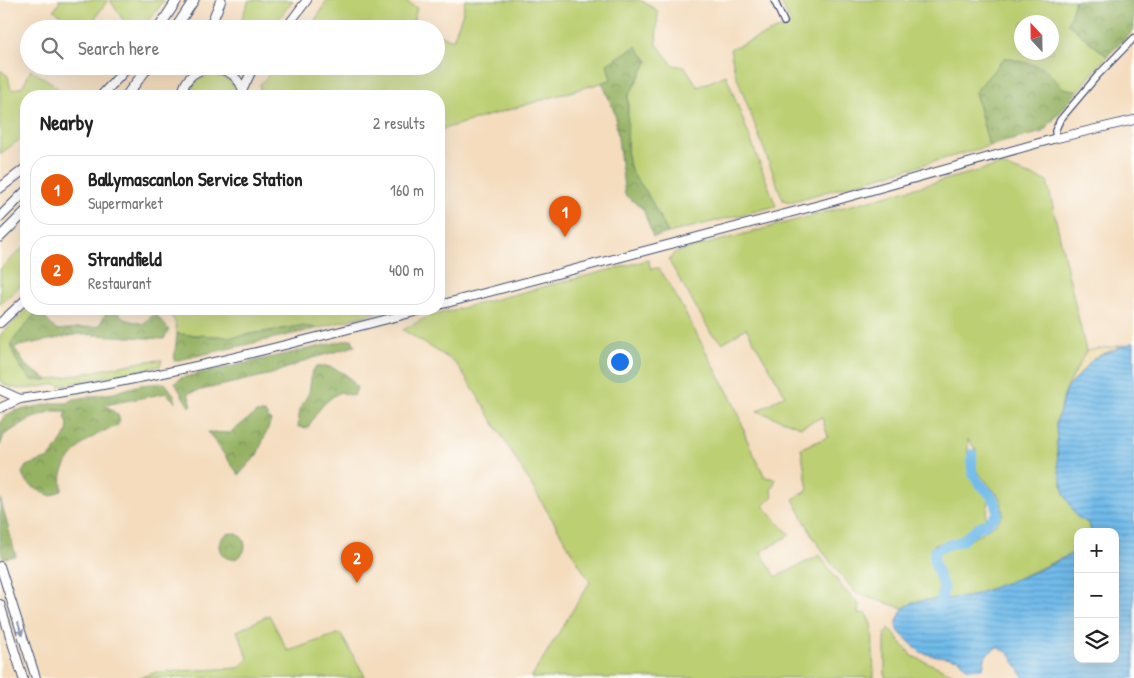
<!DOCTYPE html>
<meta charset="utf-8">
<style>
:root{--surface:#fff;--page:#f2f2f2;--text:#222;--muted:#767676;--line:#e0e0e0;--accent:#ea580c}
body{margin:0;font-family:"Patrick Hand",sans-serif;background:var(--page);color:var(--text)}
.controls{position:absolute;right:15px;bottom:15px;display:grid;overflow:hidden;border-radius:10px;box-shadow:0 5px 20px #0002}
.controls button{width:45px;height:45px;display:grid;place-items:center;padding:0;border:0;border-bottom:1px solid var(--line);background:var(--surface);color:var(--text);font:25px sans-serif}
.compass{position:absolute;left:1014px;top:15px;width:45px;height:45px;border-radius:50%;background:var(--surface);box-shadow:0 5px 20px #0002;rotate:338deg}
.you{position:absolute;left:619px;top:361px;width:18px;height:18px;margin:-12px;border:4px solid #fff;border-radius:50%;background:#1a73e8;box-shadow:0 0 0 8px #1a73e833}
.badge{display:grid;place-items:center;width:32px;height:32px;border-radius:50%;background:var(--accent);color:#fff;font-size:16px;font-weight:700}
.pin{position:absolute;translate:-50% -41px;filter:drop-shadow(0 1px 2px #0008)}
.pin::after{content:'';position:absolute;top:26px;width:18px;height:15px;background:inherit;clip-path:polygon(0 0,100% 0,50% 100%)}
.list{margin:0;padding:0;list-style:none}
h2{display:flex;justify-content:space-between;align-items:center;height:65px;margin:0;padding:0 20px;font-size:21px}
h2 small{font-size:16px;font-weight:400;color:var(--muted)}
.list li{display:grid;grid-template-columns:32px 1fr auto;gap:15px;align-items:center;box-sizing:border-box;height:70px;margin:0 10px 10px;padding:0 10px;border:1px solid var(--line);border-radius:20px}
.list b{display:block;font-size:19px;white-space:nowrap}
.list p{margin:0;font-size:16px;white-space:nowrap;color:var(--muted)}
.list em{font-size:16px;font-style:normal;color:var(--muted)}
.icon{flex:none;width:28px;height:28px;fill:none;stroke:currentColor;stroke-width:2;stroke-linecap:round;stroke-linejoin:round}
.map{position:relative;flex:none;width:1134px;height:678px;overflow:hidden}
.search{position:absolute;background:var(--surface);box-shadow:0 5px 20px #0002;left:20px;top:20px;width:425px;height:55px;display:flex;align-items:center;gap:12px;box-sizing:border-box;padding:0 18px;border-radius:28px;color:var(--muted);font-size:19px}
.panel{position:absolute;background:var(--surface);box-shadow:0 5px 20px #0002;left:20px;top:90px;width:425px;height:225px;border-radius:20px}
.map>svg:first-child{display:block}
.green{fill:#bccf72;stroke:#6c7f68;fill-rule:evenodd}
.forest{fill:url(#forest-crowns);stroke:#587061}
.sand{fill:url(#sand-dots);stroke:#84847e}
.water{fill:url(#water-rules);stroke:#4675a4}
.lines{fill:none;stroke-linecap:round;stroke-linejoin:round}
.river{stroke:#71bbea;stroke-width:10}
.minor-casing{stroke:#3c496c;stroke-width:8}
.major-casing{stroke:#3c496c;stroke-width:10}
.highway-casing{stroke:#3c496c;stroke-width:11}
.minor{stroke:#fff;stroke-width:5.5}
.major{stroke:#fff;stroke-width:8}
.highway{stroke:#fff;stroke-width:9}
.oneway{fill:#8d97ae}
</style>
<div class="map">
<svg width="1134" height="678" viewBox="0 0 1134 678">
<defs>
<pattern id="forest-crowns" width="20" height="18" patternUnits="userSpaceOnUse" patternTransform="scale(1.25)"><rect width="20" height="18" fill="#95b264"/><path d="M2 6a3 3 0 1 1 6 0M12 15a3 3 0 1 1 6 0" fill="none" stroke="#799156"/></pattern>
<pattern id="sand-dots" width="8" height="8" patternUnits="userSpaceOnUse" patternTransform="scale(1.25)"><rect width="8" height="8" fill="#eeda9e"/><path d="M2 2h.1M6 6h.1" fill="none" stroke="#ccbb8a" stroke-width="1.8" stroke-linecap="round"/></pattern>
<pattern id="water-rules" width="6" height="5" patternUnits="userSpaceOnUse" patternTransform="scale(1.25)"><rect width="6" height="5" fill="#71bbea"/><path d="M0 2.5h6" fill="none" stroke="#5c98c1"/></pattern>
</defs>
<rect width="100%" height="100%" fill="#fdfcf7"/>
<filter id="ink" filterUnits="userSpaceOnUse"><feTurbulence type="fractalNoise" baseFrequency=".02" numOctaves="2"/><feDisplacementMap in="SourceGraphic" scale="10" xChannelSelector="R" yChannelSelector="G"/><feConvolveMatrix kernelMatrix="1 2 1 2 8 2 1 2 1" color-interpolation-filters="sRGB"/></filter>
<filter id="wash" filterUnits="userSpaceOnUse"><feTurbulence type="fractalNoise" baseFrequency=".0096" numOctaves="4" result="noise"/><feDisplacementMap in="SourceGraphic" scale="20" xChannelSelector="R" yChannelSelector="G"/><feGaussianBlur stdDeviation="1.12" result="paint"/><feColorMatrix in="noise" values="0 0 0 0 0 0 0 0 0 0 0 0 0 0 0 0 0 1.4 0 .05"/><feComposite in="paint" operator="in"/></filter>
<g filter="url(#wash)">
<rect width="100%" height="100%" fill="#f4dcbd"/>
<path class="green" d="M58 0H108L87 29H79L54 10 60 2Z
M110 0H164C155 13 146 29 129 29Z
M249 0H293L271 29H244L240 23Z
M327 0H403L417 8 413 22 427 29H390L385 26 383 29H310Z
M465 0H640L658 11 656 43 673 65 685 67 698 87 726 75 776 206 668 233 646 191 632 173 627 156 628 97 648 61 611 80 439 130V96H259L260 84 277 66H436V33L453 40 463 12Z
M780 0H1075L1068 24 1107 56 1078 91 1063 88 1043 68 975 92 989 146 790 202 783 200 735 72 730 49 791 24ZM1022 22H1052V52H1022Z
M0 70 8 76 11 90 22 87 31 70 52 83 66 96H26V135L0 154Z
M208 75C224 75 234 81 239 96H188C191 85 198 80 208 75Z
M1000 165 1047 181 1086 351 1066 390 1056 424 1058 466 1077 516 1088 523 1092 532H1078V551L1014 580 968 597 945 599 946 585 937 561V552L965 543 997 523 1003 514 1001 499 976 470V450L968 439V470L989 499 986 519 976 523 960 537 934 545 931 557 939 586 937 599 917 601 903 608 857 594 831 563 812 535 793 499 808 490 801 448 828 437 822 417 801 427 757 411 785 395 746 328 723 343 711 333 669 261 674 253Z
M26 245V280L0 305V269Z
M648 260 651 269 658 268 669 283 731 398 740 417 746 438 765 477 776 479 771 490 773 496 763 506 790 535 761 552 776 577 820 555 841 586 859 604 858 614 865 613C875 626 872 638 873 653 873 661 874 670 874 678H531L590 582 477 395 455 362 403 330 427 317Z
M28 309H39L11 343C12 357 22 369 31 380H49L146 361 162 360 160 366 59 386 57 384C38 386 17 395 0 381V335Z
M167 309H381L377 312 319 328 300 326 233 337 177 334 175 322Z
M269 615 288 651 340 633 365 676 354 678H138L157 672 239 668 248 658 237 631Z
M889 628 912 656 963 678H885V634Z"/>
<path class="forest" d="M1075 0H1134V30L1107 56 1068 24Z
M636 46 648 61 628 97 627 156 632 173 646 191 668 233 653 237 643 209 625 195 615 114 602 82 611 80 607 64Z
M1005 57 1044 68 1063 88 1078 91 1043 132 989 146 975 92Z
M39 309H51L45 318 56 330 99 326 108 309H114L125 319 143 324 155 313 169 330 164 339 79 334 14 347 26 366 49 380H31C22 369 12 357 11 343Z
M300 326 319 328 174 361 177 334 233 337Z
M352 339 355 346 310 359 272 374 188 393 192 405 189 407 175 383 181 378Z
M326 366C340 370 350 375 357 388L354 396 340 392C323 402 317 411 308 428L298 427 300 408 309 393 312 372 316 367Z
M165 383 174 395 176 403 166 393 105 405 118 415 120 421 117 426C93 434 71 449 62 474 61 478 62 485 62 490L51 496C40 491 25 485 22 473L26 466 49 458 57 448 67 432 68 424 65 416 68 411H52L30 419 4 435 0 446V423L4 417 14 411 55 403H68L74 399 114 393 140 385Z
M256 413H265L271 421 257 455 239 475 208 432 230 433Z
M0 498 16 556 3 558 0 547Z
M219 546a13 13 0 1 1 26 0a13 13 0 1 1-26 0Z"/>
<path class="sand" d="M1123 345 1094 358 1066 390 1086 351Z"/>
<path class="water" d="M1134 342V678H1024L1009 653 997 647 986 655 983 668 968 669 959 659 930 655 920 652 897 630V621L903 608 917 601 968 597 1037 571 1078 551V659H1115V532H1092L1088 523 1077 517 1064 494 1058 466 1056 424 1066 390 1094 358Z"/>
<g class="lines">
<path class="river" d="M938 612 944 589 934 562V551L948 545 962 541 978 527 986 524 997 515C999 495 981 490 973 474 971 469 972 460 972 454"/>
</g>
</g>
<g filter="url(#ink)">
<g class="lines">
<g class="minor-casing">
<path id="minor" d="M774 0 784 22
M1056 138 1055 131 1060 120 1098 75 1134 38"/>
</g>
<g class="major-casing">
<path id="major" d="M285 29 307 0
M227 71 248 66
M243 89 254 66
M182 96C185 59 239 59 244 96
M439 305 823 204 1053 139 1134 120
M0 323 26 299
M0 390 20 399
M0 408 20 399C157 379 292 344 426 309
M0 566 36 678
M0 604 23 678"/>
</g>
<g class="highway-casing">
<path id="highway" d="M158 29 177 0
M175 29 194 0
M209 29 221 0
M210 66 211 68
M101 96 129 66
M126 96 149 66
M0 188 26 168
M0 217 26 191
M0 237 26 211"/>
</g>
<use href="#minor" class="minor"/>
<use href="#major" class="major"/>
<use href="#highway" class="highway"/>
</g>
<defs><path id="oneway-solid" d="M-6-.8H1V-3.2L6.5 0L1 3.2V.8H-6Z" transform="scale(1.25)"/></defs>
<use class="oneway" href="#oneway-solid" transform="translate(20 629) rotate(73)"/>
</g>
</svg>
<div class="controls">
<button>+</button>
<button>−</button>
<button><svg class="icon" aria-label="layers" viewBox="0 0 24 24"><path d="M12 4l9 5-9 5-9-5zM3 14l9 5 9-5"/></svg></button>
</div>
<svg class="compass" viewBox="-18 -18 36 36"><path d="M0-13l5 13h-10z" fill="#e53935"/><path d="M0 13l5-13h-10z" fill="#767676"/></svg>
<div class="you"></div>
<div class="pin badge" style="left:565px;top:237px">1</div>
<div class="pin badge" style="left:357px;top:583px">2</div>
<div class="search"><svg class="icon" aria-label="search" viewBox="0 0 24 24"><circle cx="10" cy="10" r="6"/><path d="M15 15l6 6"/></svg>Search here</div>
<section class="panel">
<h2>Nearby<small>2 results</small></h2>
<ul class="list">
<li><span class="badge">1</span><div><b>Ballymascanlon Service Station</b><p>Supermarket</p></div><em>160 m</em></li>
<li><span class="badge">2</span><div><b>Strandfield</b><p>Restaurant</p></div><em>400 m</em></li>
</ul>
</section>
</div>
